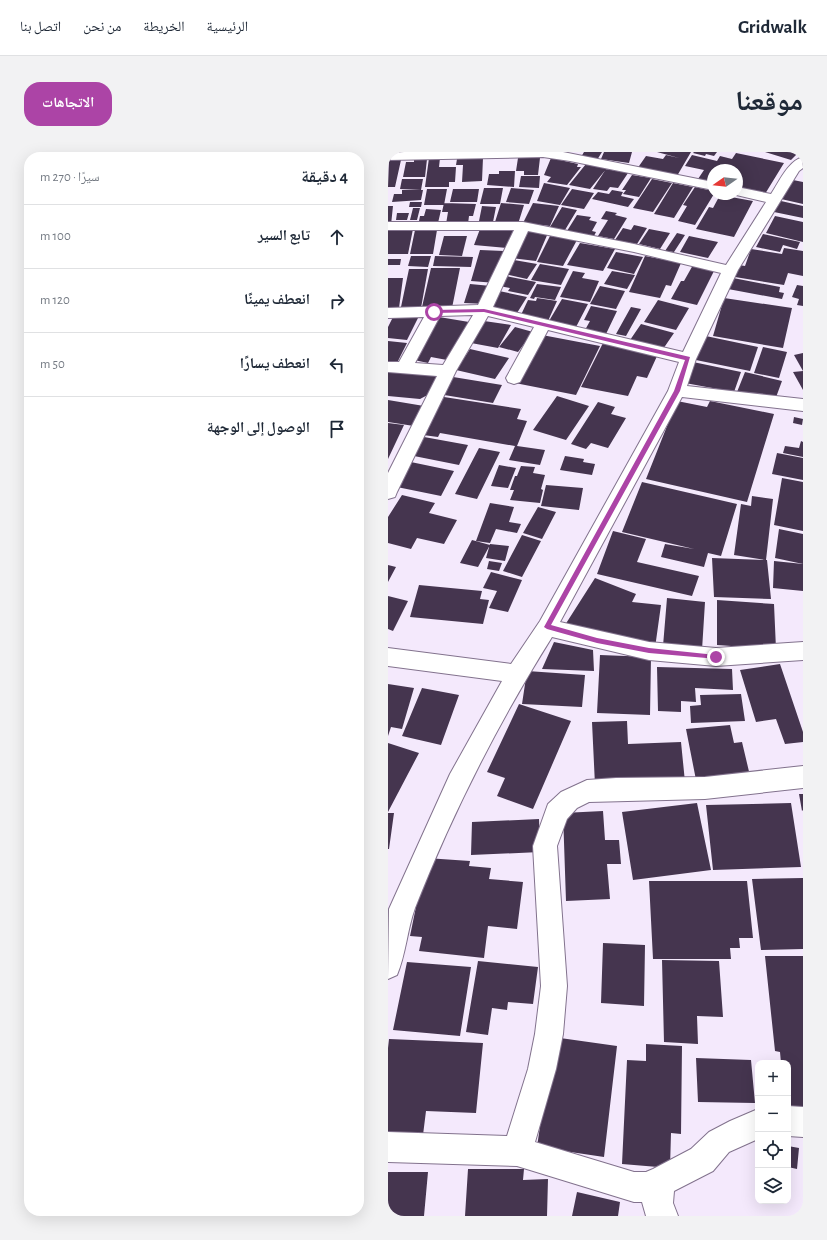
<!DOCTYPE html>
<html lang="ar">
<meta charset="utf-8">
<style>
:root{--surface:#fff;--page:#f2f2f3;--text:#1f2937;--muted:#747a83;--line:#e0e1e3;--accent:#ac44a6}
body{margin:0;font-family:"Alegreya Sans","Noto Naskh Arabic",sans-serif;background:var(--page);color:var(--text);direction:rtl}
.controls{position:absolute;right:12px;bottom:12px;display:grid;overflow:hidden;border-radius:8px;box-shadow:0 4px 16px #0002}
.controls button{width:36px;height:36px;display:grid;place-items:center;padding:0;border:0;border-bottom:1px solid var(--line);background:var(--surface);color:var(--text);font:20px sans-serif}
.compass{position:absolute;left:319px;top:12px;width:36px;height:36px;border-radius:50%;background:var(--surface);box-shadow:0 4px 16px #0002;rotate:256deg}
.stop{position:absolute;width:12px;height:12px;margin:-9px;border:3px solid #ac44a6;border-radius:50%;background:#fff}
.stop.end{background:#ac44a6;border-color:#fff;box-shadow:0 1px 4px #0008}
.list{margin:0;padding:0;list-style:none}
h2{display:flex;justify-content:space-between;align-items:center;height:52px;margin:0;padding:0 16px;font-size:17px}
h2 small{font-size:13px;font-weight:400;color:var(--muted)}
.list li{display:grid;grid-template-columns:26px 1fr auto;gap:12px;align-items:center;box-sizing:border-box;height:64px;padding:0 16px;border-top:1px solid var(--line)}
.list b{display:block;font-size:15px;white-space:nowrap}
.list em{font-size:13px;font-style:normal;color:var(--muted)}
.icon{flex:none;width:22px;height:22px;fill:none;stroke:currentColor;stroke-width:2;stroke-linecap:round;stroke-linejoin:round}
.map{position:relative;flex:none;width:415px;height:1064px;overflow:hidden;direction:ltr;border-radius:16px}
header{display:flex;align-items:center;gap:24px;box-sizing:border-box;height:56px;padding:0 20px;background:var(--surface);border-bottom:1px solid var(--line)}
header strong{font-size:19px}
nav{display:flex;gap:22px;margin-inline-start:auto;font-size:14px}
.intro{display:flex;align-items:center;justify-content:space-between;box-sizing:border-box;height:96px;padding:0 24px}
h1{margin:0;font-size:28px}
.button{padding:10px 18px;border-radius:16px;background:var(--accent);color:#fff;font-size:14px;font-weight:700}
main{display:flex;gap:24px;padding:0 24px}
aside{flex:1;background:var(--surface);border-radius:16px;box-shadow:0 4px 16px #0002}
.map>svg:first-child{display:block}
.building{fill:#45354f}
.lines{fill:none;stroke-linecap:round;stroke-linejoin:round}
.minor-casing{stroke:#82728d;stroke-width:2}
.minor{fill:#fff;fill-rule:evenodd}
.route{fill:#ac44a6}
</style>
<header>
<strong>Gridwalk</strong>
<nav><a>الرئيسية</a><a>الخريطة</a><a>من نحن</a><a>اتصل بنا</a></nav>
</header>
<div class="intro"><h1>موقعنا</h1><a class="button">الاتجاهات</a></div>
<main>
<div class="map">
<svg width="415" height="1064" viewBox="0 0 415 1064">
<rect width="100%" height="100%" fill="#f4e9fc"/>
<path class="building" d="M196 0H214L209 8 193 5Z
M216 0H244L241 11 213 7Z
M269 0H303L289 24 249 17 258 4 275 7 278 3 291 6Z
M306 0H329L326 4 318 2 317 4 305 1Z
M377 0H411L403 8Z
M348 1 396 11 377 42 349 35V18H325V30L310 27 316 18 297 14 304 3 329 9 332 4 344 7Z
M41 6H52L51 15H68L67 30H61V35H37Z
M95 6 94 29 74 30 75 13H68L69 7Z
M130 6H152L150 23H136V19H128Z
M163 6 190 12 189 15H193L179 33 159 30 163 25 156 23Z
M26 7H39L37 25H15L18 10H26Z
M1 8H13L7 35H0Z
M198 12 219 16 202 37 181 33Z
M218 17 240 21 230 36 222 35 219 39 205 37Z
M111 19H127L126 35 99 33 101 22H111Z
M244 23 263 26 251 45 235 42 238 38H234Z
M133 24H152L151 36 131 35Z
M14 27H35L33 38 12 37Z
M264 27 284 31 265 60 245 56Z
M405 28 415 30V52L393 47Z
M156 31 182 36 172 53 149 49Z
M285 31 305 35 286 66 266 62Z
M307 35 325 39 326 42 307 73 290 69 299 54 295 53Z
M96 36H115L112 52H92Z
M123 36 146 38 141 52 118 50Z
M39 37H59L56 53H36Z
M65 37H91L89 50H62Z
M184 37 206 41 196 57 173 53Z
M14 38H35L33 48 4 50 6 42H14Z
M224 38 235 40 233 44 246 47 240 55 204 47 210 40 221 42Z
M332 43 365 49 346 85 308 77 321 55 325 56Z
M393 49 415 54V66L386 60Z
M22 50H34L33 55H21Z
M56 51 88 52 85 64H81L80 72H58L60 60H54Z
M113 51 136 53 130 72 107 70Z
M145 51 171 54 162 74 135 71Z
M0 54H5L3 73H0Z
M94 54 108 55 105 70 91 69Z
M174 55 189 58 177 78 162 75Z
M25 56H32L29 68H22Z
M38 57 53 58 50 71H36V69H31L32 64H36Z
M218 59 229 61 227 63 239 66 226 87 210 84 220 68 213 67Z
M9 61H21L19 68H8Z
M189 63 203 65 201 68 209 70 204 79 208 80 206 84 179 79Z
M387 64 415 70V90L378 81Z
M246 73 259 76 249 92 227 88 235 76 243 78Z
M110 76 126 77 119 96 86 93 92 77 109 78Z
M0 77H25L20 102H0Z
M261 77 282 81 272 97 251 92Z
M27 78H49L45 102H22Z
M136 78 160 81 148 109 123 106Z
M289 81 297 83 286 100 277 99Z
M375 82 412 90 409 97 395 93 392 100 368 95Z
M56 84H79L74 104 51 103Z
M162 84 189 88 175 114 149 110Z
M301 84 330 90 320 106 292 100Z
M192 91 227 97 215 119 179 113Z
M396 96 415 99V124L400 121 396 133 347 125 351 113 357 114 363 97 394 102Z
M92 98 116 99 108 131 83 129Z
M228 100 255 105 246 122 219 116Z
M23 104H43L40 115 20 114Z
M47 104 85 105 83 115 45 114Z
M257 104 293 111 283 134 278 133 272 146 241 140Z
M0 107H13L12 113H0Z
M126 108 149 112 139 127 116 122Z
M152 112 181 117 173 133 143 128Z
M305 113 327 117 309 153 283 147 293 129H296Z
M43 116H72L64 156 34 155Z
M21 117H40L33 156 13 155Z
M185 119 197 121 194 126 211 129 202 150 172 145Z
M224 119 247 123 239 137 216 132Z
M118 124 148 130 140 143 120 139 122 136 111 134Z
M0 126H15L11 156H0Z
M345 126 392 135 391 140 396 141 394 147 340 137Z
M82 132 103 134 98 152 76 151Z
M149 132 173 135 167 148 147 145 146 147 142 146Z
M409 133 415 134V154L409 153 411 147 404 145Z
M212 134 237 139 228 157 202 152Z
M111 139 139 145 129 161 101 155Z
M149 146 169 149 160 169 132 165 140 148 148 149Z
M336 146 404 156 395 196 325 184Z
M174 147 200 152 188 175 161 169Z
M270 148 301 156 288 178 256 170Z
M203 154 229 159 218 182 197 178 202 169 196 168Z
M243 155 253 157 238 184 228 182Z
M6 163 30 166 19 188 0 186V175Z
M51 165 81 170 59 208 43 205 40 211 26 208Z
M96 169 123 173 110 196 83 191Z
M253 172 286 181 273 200 240 191Z
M127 175 145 180 130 200 111 195Z
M154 183 212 194 188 243 127 231Z
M313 183 370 195 362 219 303 207Z
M0 189 19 191 9 211 0 210Z
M215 191 270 202 259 226 249 224 240 244 193 235Z
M375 195 399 200 391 226 366 221Z
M82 197 121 206 107 227 68 218Z
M415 201V219L406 203Z
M305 210 353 220 346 240 297 231Z
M0 219 55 224 51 237 32 247 0 244Z
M415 219V238L405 220Z
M357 220 394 229 387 248 349 240Z
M59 224 114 233 105 251 50 242Z
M169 244 201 254 178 288 145 278Z
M56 245 133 257 129 267 139 269 129 294 157 298 152 313 121 308 127 294 52 281 50 285 35 283 47 251 52 252Z
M0 248 36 254 26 274 0 270Z
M289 249 319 255 322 249 386 262 359 350 258 327Z
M210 250 227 255 223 262 238 266 220 296 203 291 198 297 183 292Z
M406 265 415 267 414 273 405 271Z
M0 271 16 273 0 307Z
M36 285 80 293 71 313 26 304Z
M413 289 415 290V305L395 301 397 294 411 296Z
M91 296 112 300 89 347 67 342Z
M389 301 415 306V328L384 322Z
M177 304 196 307 195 310 207 312 204 323 172 318Z
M18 309 66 319 53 344 4 334Z
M111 313 128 316 120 336 103 334Z
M133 314 147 315 145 321 157 323 153 337 155 338 152 351 122 348 126 338H122L127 324H129Z
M394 326 415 330V379L386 373Z
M254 330 349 352 333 404 320 401 316 415 273 405 277 392 306 397 234 380Z
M158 333 195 336 191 358 153 354Z
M14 343 47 351 41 361 69 368 56 392 29 386 23 397 0 391V365Z
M364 344 385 347 378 408 346 403 353 352 363 354Z
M102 351 126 355 121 370 133 372 129 381 108 377 102 391 88 389Z
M150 355 168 360 154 387 135 381Z
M391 377 415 382V412L387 406Z
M225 379 258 387 249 410 311 424 304 444 209 422Z
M134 383 153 389 134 425 115 419Z
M84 388 102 393 90 415 72 411Z
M102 392 121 394 117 409 98 406Z
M324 406 379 408 383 447 326 445Z
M101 409 114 411 111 419 99 417Z
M386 409 415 412V439L385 436Z
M0 413 8 415 0 430Z
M103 420 134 428 120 460 101 456 109 439 95 436Z
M207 426 248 442 244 450 273 453 267 496 177 473Z
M31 433 94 439 92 447 101 448 95 472 22 465Z
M0 444 20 449 5 479 0 477Z
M279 446 317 450 314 498 275 494Z
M329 448 386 452 388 497 329 493Z
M166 490 205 498 206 519 154 517Z
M212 503 263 505 262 563 209 561Z
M392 512 415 580V590L397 592 388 567 368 570 352 518Z
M269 515 344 517 345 538 307 536 308 550 293 549V560L270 559Z
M139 519 197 523 194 555 134 552Z
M0 532 26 536 14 577 3 575 0 584Z
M34 536 71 543 53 593 14 584Z
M353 542 357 569 303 571 302 554 313 553 312 543Z
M131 552 183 569 145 657 109 644 117 626 99 620Z
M239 569 240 592 293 590 297 630 207 633 204 570Z
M342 573 346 591 354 590 363 628 309 633 298 577Z
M0 591 31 601 0 660Z
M411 642H415V658L414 659Z
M309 651 323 718 245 728 234 660Z
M403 651 413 715 325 718 318 653Z
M215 659 217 688H231L233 712H219L222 747 178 749 175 661Z
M0 661H6L1 697H0Z
M151 667 152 700 83 703 84 670Z
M38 706 82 709 81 714 103 716 101 727 135 730 129 777 100 774 96 806 31 799 34 785 22 784Z
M415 726V797L373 798 364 727Z
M261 729H359L365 786H351L352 796H342L343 807H265Z
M215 791 257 793 256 854 213 851Z
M377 804H415V965H400V911H393L392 900 387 899Z
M274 808 331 809 335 865 309 864 310 892 276 890Z
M90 809 150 815 145 852 120 850 119 858 104 856 100 883 78 880Z
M19 810 83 815 72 884 5 878Z
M165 885 229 894 216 1005 149 995Z
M1 887 95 891 88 961 38 959 35 983 0 981V896Z
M258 892 294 894 293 982 283 981 282 1016 234 1012 239 908 258 909Z
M308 906 363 908 367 951 310 950Z
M400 994 411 996 409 1017 400 1015Z
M80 1017H136L135 1028 160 1027 159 1064H77Z
M0 1020H40L36 1064H0Z
M189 1040 232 1050 230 1064H184Z"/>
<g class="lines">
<g class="minor-casing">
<path id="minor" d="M0 0H175L325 30V38L182 9 155 5 0 8Z
M415 5V16L411 19 350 118 308 207 299 234 415 247V259L294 245 172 470 261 490 328 496 415 490V508L328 514 261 508 164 485C110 571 64 662 27 756 19 778 18 802 9 823L0 827 1 757 62 622 114 529 0 514V496L123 512 152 469 280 239 291 210 160 178 132 230 126 232 120 230 118 226 146 175 100 164 68 219 9 340 7 345 0 347V321L49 224 0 220V210H11L36 165 0 166V156L90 153 126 78H0V70H135L246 92 338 113 378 50 344 42H349V35L383 42C391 30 400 9 415 5ZM140 79 246 100 333 121 295 200 105 155ZM85 163 55 213 27 211 52 164Z
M415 614V636L317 647 201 650 189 656 179 667 169 694 179 834 175 882 168 917 147 990 246 1020H258L265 1017 303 997 321 980 342 969 370 957V987L341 1000 325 1019 286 1039 285 1051 290 1064H258L254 1050H246L129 1014 0 1010V980L119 984 140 917 147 882 153 834 145 694 160 652 173 640 199 628 228 626 317 625Z
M400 954 415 955V985L400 984Z"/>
</g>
<use href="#minor" class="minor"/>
</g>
<path class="route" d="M96 157 302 205 292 239 163 473 209 486 261 496 328 503 330 504V507L261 501 209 491 159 477 156 475 286 239 297 208 96 160 46 161 44 160 46 158Z"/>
</svg>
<div class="controls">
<button>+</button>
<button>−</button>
<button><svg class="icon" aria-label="locate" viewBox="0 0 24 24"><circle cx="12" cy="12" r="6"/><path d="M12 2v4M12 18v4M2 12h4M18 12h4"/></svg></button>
<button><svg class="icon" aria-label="layers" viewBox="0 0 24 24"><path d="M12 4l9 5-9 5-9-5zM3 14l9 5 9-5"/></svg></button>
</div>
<svg class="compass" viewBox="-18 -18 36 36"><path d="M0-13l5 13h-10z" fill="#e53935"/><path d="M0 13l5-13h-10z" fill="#747a83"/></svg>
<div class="stop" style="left:46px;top:160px"></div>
<div class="stop end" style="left:328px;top:505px"></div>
</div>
<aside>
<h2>4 دقيقة<small>سيرًا · 270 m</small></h2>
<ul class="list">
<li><svg class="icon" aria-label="ahead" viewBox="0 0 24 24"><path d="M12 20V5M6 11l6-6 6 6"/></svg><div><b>تابع السير</b></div><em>100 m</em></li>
<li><svg class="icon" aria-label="right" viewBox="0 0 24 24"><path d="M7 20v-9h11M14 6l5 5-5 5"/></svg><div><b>انعطف يمينًا</b></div><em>120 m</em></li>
<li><svg class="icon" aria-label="left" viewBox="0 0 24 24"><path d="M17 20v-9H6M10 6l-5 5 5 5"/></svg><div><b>انعطف يسارًا</b></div><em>50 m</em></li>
<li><svg class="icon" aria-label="arrive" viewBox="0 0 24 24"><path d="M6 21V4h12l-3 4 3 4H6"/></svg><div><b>الوصول إلى الوجهة</b></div></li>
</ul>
</aside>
</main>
